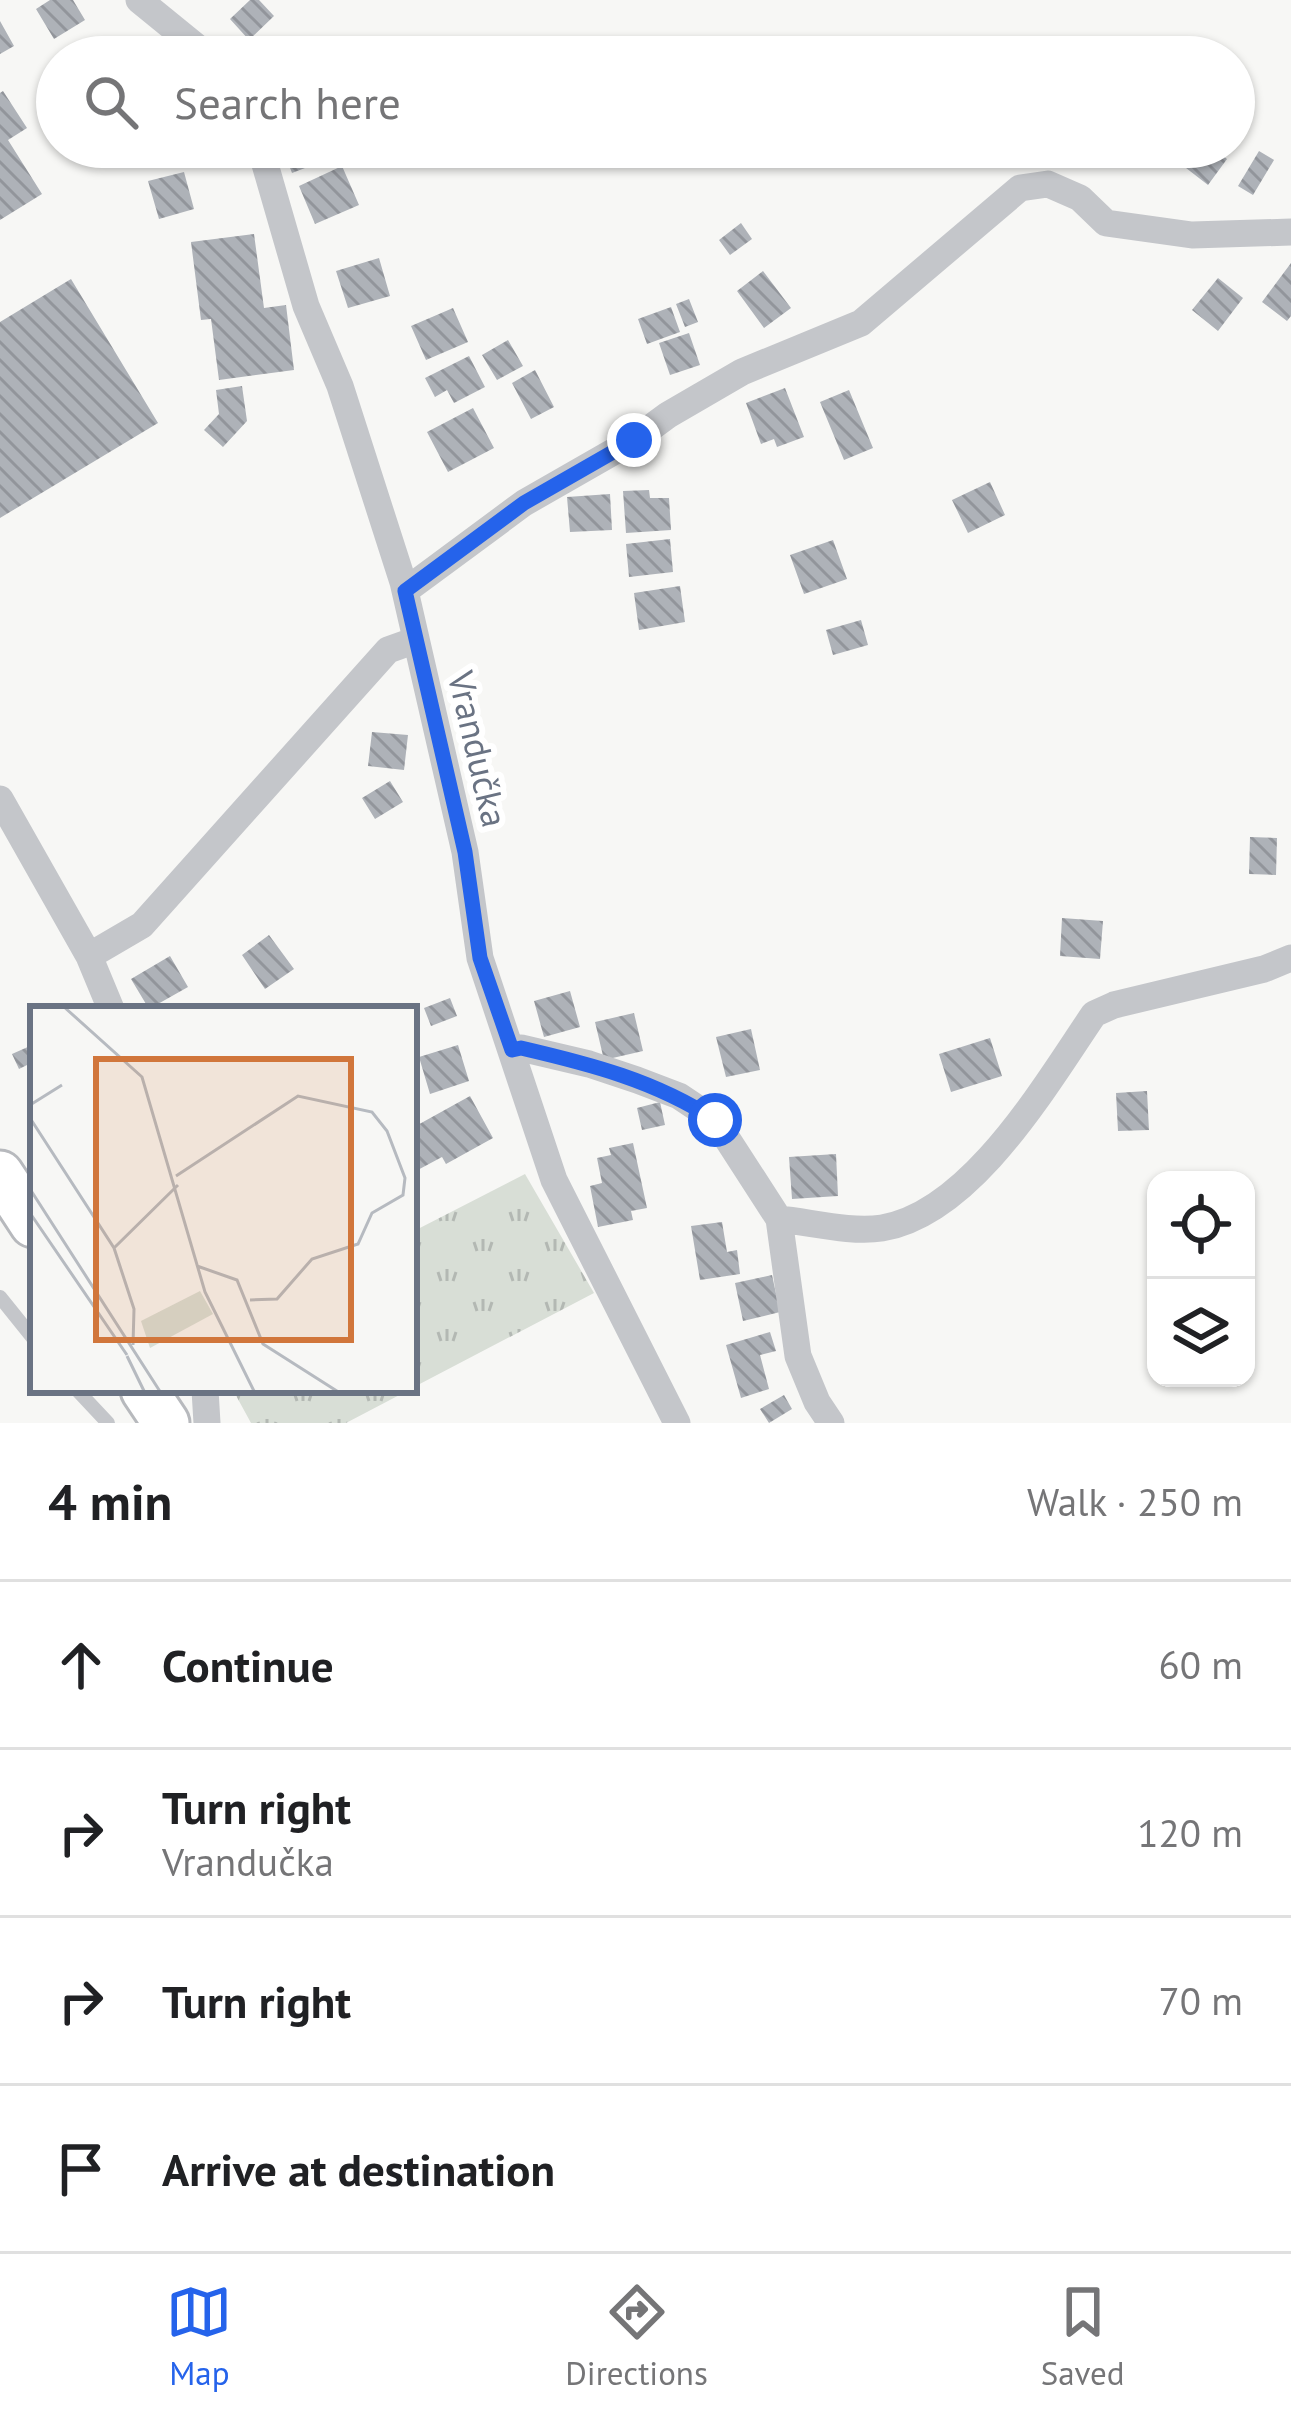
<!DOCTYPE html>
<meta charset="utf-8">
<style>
:root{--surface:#fff;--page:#f6f6f6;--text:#202124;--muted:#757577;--line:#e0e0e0;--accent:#2563eb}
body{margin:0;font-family:"PT Sans",sans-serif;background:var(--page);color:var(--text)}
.controls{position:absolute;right:36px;bottom:36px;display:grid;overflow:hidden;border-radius:24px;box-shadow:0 3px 9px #0004}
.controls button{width:108px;height:108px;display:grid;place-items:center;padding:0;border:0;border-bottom:3px solid var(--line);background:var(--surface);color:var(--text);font:60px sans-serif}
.stop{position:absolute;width:36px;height:36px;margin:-27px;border:9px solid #2563eb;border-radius:50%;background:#fff}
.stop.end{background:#2563eb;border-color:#fff;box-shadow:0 3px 12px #0008}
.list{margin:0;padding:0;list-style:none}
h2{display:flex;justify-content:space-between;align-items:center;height:156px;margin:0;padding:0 48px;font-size:51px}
h2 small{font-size:39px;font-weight:400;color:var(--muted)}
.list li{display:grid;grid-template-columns:78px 1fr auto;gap:36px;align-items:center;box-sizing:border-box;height:168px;padding:0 48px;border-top:3px solid var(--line)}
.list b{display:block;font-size:45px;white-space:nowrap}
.list p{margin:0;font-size:39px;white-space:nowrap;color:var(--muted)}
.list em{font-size:39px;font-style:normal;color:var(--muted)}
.icon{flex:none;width:66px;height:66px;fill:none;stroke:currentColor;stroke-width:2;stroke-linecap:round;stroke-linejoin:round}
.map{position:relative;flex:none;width:1291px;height:1423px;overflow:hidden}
.search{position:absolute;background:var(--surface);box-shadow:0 3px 9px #0004;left:36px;right:36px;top:36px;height:132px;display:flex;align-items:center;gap:30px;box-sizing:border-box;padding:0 42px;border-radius:66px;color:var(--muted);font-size:45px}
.sheet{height:828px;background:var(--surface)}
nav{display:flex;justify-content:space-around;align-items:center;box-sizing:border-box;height:168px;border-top:3px solid var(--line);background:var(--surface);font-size:33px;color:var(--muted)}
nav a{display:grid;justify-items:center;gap:6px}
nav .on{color:var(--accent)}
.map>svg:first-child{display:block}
.grass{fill:url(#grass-tufts)}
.building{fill:url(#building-back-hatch)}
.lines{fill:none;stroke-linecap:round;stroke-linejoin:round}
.primary-casing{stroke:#b7b9bd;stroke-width:51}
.lane{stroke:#c4c6ca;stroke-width:14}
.street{stroke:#c4c6ca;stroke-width:27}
.primary{stroke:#fff;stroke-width:45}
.route{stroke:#2563eb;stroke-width:15}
.labels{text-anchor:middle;stroke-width:12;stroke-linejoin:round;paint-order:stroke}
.street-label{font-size:36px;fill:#6a7383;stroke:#fff}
.inset-road{fill:none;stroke:#b6bac0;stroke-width:3}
.view{fill:#d1763b;fill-opacity:0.15;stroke:#d1763b;stroke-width:6}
.inset-edge{fill:none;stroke:#6a7383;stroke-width:6}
</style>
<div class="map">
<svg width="1291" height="1423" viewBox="0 0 1291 1423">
<defs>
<pattern id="grass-tufts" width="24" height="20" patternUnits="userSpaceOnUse" patternTransform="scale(3)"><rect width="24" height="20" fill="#d8ded6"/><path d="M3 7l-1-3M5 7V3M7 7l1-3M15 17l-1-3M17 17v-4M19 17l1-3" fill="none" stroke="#b3b8b3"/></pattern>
<pattern id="building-back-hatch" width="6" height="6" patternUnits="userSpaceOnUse" patternTransform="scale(3)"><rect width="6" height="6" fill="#aeb2b8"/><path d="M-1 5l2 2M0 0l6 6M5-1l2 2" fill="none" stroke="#92959b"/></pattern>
</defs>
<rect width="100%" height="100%" fill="#f7f7f5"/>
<path class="grass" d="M525 1174 594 1293 414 1387V1231Z
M233 1390H409L346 1423H251Z"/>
<path class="building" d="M50 0H73L85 20 54 39 36 9Z
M250 0H259L274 16 249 40 230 19Z
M0 21 14 46 0 54Z
M3 91 27 128 8 140 42 194 0 220V93Z
M282 147H327L331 158 292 173Z
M1188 147H1212L1227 159 1208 185 1177 161Z
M1259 151 1274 160 1253 195 1238 186Z
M342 166 359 205 315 224 299 186Z
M184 172 194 209 159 219 148 181Z
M741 223 752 239 730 255 719 240Z
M254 234 264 308 286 305 294 370 219 380 211 319 201 320 191 242Z
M379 258 390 296 348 308 336 271Z
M1291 263V316L1287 321 1262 302Z
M763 271 791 308 764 328 737 291Z
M1218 278 1243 298 1218 331 1192 310Z
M71 279 158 423 0 518V322Z
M689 299 698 322 685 327 676 304Z
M671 307 680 332 647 344 638 319Z
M453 308 468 342 426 360 411 326Z
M689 333 700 365 670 375 659 343Z
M508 340 523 366 497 380 482 355Z
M469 356 485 387 454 403 447 390 435 397 425 378Z
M535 370 554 407 531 419 512 383Z
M242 386 247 421 223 447 204 430 219 414 216 390Z
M785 388 804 437 777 447 774 439 761 444 746 403Z
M849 390 873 448 844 460 820 402Z
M473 408 494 448 448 472 427 432Z
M990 482 1005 515 968 533 952 500Z
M649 490 650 498H669L671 530 626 533 623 491Z
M610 494 612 530 570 532 567 497Z
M670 539 673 572 629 577 626 544Z
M833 540 847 579 804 594 790 555Z
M680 586 685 622 639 630 634 593Z
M861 620 868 645 833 655 826 630Z
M372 732 408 735 404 770 368 766Z
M390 781 403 802 375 819 362 798Z
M1250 837 1277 838 1276 875 1249 874Z
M1062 918 1103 921 1100 959 1060 956Z
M269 935 294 969 265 989 242 955Z
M170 956 188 987 149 1009 131 979Z
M570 991 580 1027 544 1037 534 1001Z
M450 998 457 1016 431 1026 424 1008Z
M634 1013 643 1051 604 1060 595 1022Z
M751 1029 760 1070 726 1077 716 1037Z
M990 1038 1002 1076 951 1092 939 1054Z
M458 1045 469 1081 430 1094 419 1057Z
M30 1046 33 1062 19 1069 12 1054Z
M1147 1091 1149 1130 1118 1131 1116 1093Z
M470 1096 493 1138 446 1164 442 1157 414 1172V1127Z
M660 1102 665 1125 642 1130 637 1108Z
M633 1143 647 1208 631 1211 633 1220 598 1227 590 1186 602 1183 597 1158 611 1155 609 1148Z
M836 1154 838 1196 792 1199 789 1157Z
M722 1222 727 1252 737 1250 740 1274 700 1280 691 1226Z
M772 1275 780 1312 743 1321 735 1283Z
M770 1332 776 1351 760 1355 769 1389 741 1398 726 1345Z
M784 1395 792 1409 769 1423 760 1409Z"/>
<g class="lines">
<g class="primary-casing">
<path id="primary" d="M0 1174 33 1224
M144 1390 166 1423"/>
</g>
<path class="lane" d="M0 1297 33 1338
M77 1390 108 1423"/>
<path class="street" d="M139 0 209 57
M260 147 306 306 340 386 403 582 465 852 480 958 554 1180 677 1423
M405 591 524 503 634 440 668 415 742 372 861 323 1020 188 1048 184 1080 198 1106 223 1192 235 1291 232
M0 799 89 956 111 1009
M89 956 142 925 388 650 416 640
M512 1050 521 1048 589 1064 637 1080 679 1096 715 1120 779 1219 798 1356 817 1402 831 1423
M779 1219C810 1222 851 1233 882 1228 972 1213 1046 1084 1094 1014L1114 1005 1264 969 1291 958
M205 1390 207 1423"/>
<use href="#primary" class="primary"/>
</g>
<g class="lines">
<path class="route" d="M634 440 524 503 405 591 465 852 480 958 512 1050 521 1048C590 1064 656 1081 715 1120"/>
</g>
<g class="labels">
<g class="street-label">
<text transform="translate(478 749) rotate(77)" y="13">Vrandučka</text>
</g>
</g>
<g transform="translate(30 1006)">
<rect width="387" height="387" fill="#f7f7f5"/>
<path d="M170 285 183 308 120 342 111 315Z" fill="#d8ded6"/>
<path class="inset-road" d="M33 0 112 71 175 286 225 387M0 99 32 79M0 112 84 242 104 303 103 339M146 170 268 90 342 106 357 125 375 172 373 189 342 207 328 238 282 253 247 293 220 294M0 183 131 387M0 207 97 349M84 242 148 179M167 260 207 274 233 338 310 387M97 350 115 387"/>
<path class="view" d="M66 53H321V334H66Z"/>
<rect width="387" height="387" class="inset-edge"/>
</g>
</svg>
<div class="controls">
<button><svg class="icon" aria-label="locate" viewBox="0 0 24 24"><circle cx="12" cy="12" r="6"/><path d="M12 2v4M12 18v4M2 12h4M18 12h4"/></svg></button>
<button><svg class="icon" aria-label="layers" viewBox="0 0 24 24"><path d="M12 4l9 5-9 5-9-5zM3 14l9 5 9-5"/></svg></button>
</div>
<div class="stop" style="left:715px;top:1120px"></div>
<div class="stop end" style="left:634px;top:440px"></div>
<div class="search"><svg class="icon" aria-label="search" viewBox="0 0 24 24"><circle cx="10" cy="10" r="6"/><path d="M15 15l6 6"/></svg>Search here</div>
</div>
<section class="sheet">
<h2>4 min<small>Walk · 250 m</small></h2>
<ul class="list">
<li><svg class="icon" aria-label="ahead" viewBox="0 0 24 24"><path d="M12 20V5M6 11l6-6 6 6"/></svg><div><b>Continue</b></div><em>60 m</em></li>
<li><svg class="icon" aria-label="right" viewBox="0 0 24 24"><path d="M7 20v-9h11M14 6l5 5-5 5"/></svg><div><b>Turn right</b><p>Vrandučka</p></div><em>120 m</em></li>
<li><svg class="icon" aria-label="right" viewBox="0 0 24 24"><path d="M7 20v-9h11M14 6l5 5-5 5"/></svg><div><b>Turn right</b></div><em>70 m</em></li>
<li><svg class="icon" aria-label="arrive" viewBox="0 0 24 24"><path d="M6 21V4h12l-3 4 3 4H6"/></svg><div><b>Arrive at destination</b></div></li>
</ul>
</section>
<nav>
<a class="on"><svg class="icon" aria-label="map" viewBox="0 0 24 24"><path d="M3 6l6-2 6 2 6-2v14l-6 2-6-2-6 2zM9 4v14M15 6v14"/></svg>Map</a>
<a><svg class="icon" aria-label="directions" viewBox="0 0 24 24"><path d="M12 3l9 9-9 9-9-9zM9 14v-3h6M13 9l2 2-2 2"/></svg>Directions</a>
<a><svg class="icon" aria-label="saved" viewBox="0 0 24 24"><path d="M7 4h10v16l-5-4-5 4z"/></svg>Saved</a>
</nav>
